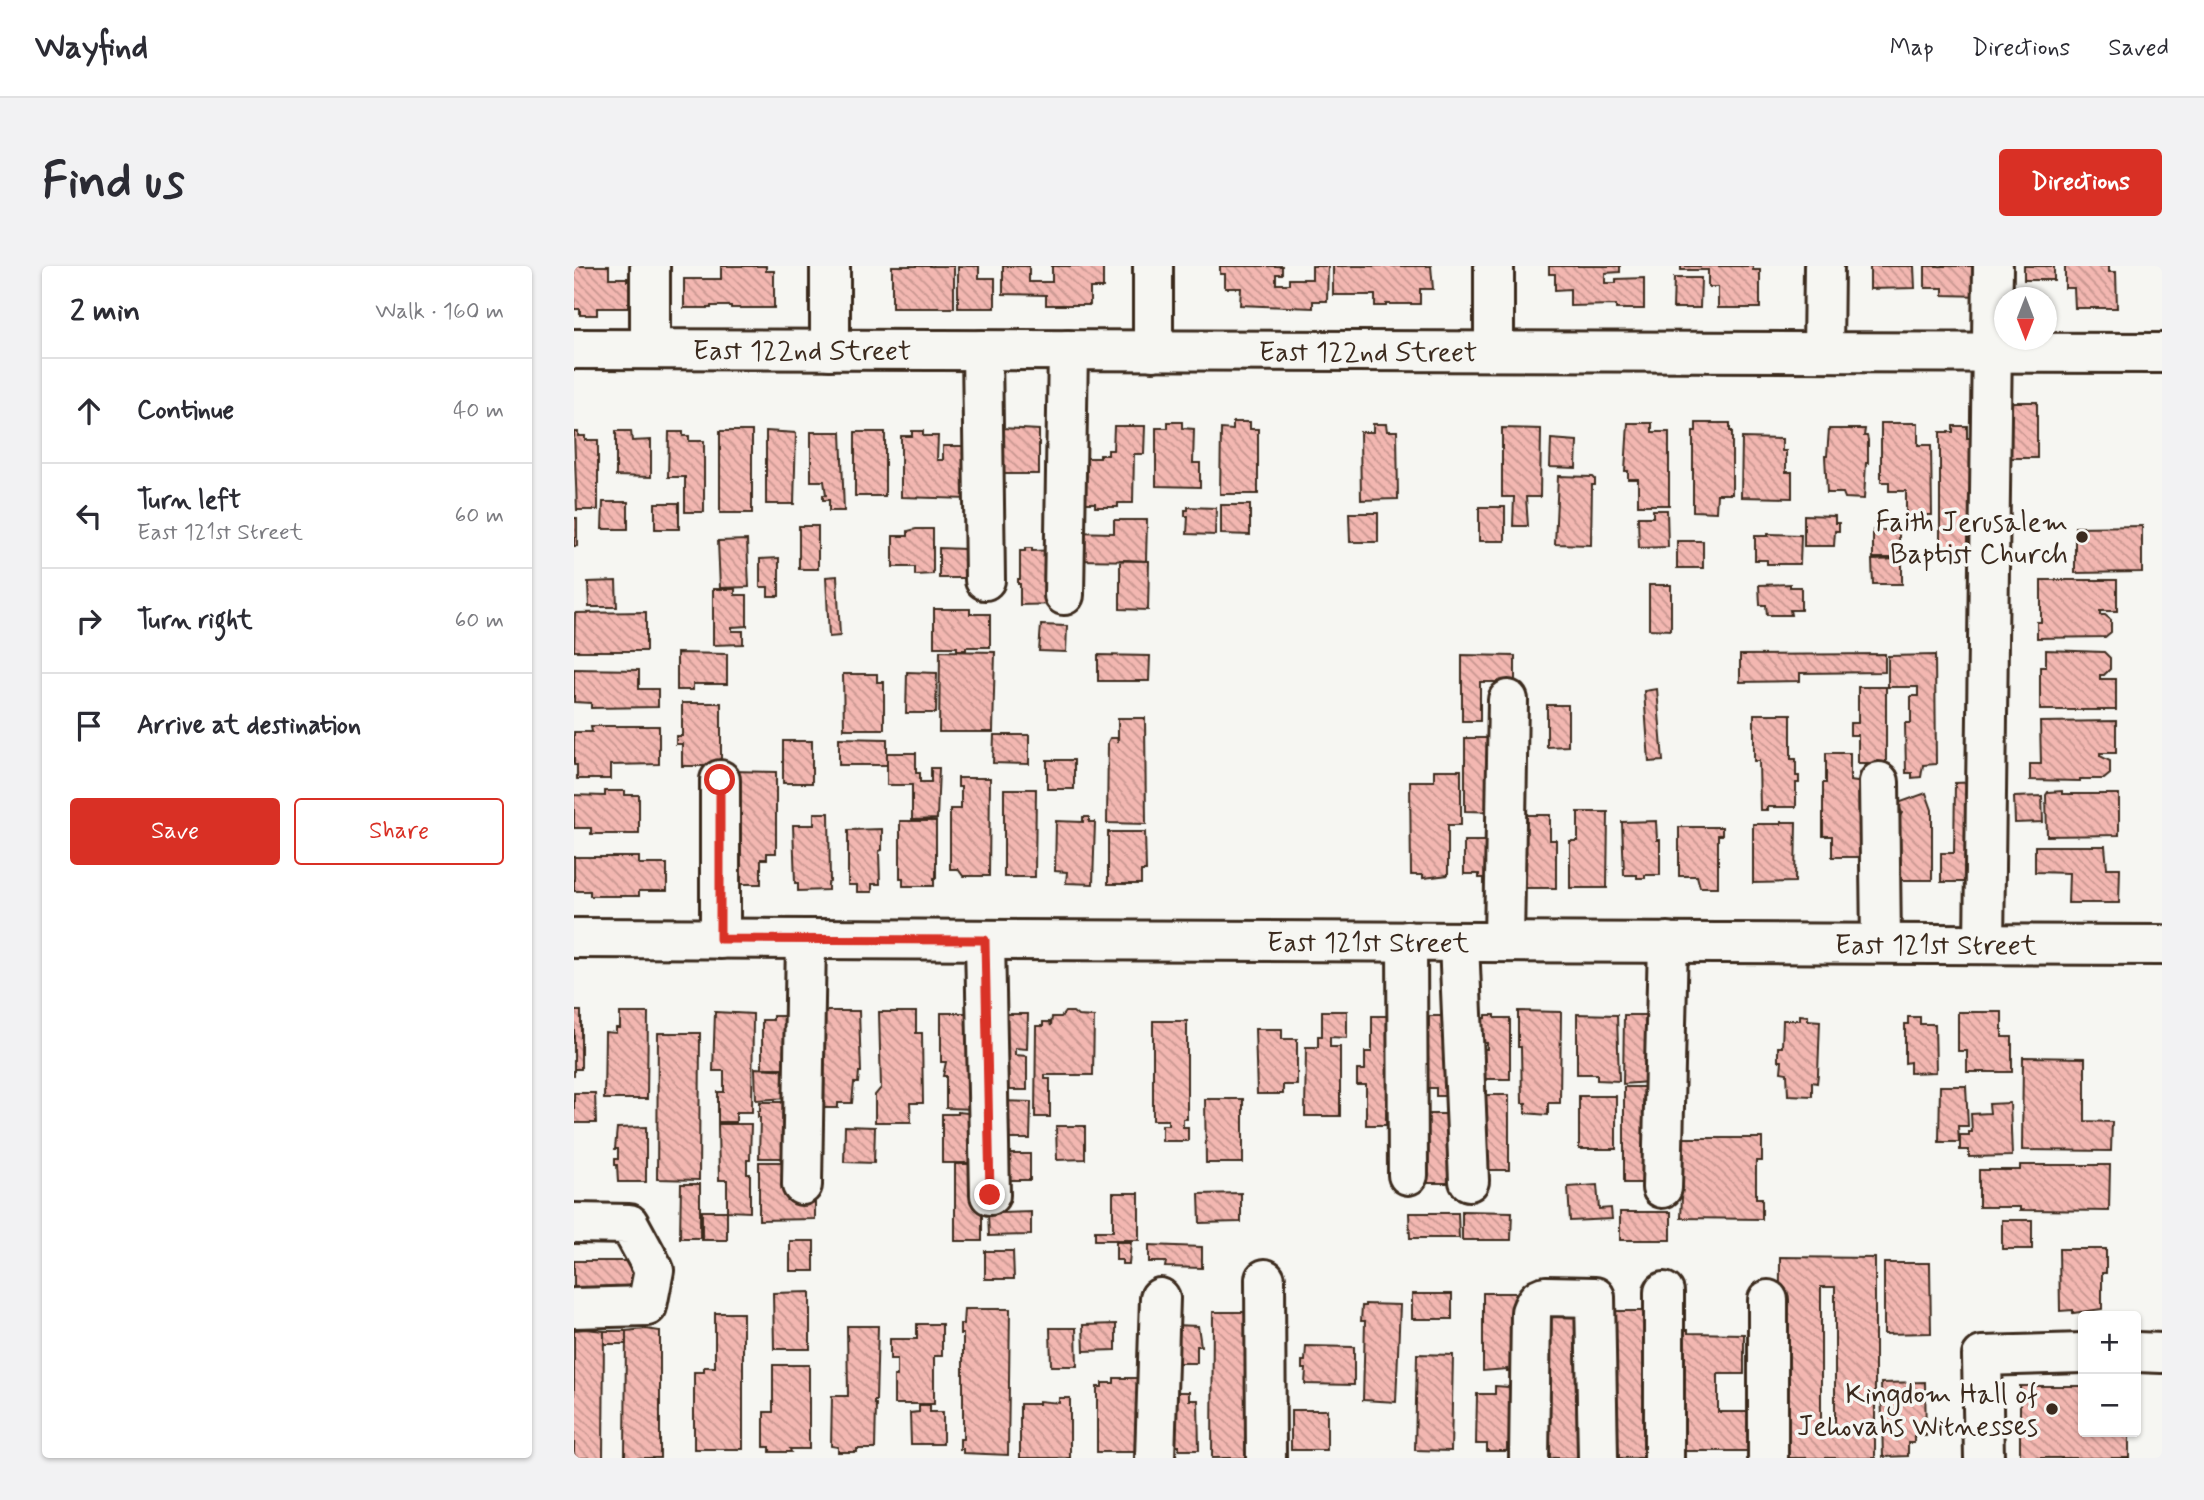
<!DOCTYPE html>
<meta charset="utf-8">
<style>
:root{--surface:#fff;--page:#f2f2f3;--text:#2b2b33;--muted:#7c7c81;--line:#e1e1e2;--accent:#d93025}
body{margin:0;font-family:Mynerve,sans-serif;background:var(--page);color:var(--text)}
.controls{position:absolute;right:21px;bottom:21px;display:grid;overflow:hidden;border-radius:7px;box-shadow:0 2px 5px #0004}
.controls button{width:63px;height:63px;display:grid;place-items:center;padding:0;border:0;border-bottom:2px solid var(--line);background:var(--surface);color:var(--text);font:35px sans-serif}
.compass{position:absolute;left:1420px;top:21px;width:63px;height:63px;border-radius:50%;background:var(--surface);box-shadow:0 2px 5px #0004;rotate:180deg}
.stop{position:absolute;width:21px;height:21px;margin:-16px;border:5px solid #d93025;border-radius:50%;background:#fff}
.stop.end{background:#d93025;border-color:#fff;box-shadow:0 2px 7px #0008}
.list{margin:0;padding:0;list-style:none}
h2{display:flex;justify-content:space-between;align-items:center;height:91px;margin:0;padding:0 28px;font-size:30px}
h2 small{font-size:23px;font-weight:400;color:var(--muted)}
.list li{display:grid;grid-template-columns:46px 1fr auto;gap:21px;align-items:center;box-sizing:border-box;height:105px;padding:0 28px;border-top:2px solid var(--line)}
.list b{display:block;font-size:26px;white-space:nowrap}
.list p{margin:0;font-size:23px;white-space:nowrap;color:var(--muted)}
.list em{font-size:23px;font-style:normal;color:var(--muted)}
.actions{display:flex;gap:14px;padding:21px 28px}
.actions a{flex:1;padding:16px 0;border:2px solid var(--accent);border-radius:7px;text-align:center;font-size:24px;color:var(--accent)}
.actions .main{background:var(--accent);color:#fff}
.icon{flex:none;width:38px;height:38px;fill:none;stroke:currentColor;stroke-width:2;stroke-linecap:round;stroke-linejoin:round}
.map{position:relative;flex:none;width:1588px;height:1192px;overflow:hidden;border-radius:7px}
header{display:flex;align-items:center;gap:42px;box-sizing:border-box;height:98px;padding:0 35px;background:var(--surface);border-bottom:2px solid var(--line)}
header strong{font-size:33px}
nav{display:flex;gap:38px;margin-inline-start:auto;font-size:24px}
.intro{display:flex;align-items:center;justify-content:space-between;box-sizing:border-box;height:168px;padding:0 42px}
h1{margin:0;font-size:49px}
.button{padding:18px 32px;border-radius:7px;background:var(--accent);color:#fff;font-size:24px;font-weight:700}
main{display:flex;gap:42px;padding:0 42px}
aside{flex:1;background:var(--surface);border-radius:7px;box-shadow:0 2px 5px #0004}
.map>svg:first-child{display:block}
.building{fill:url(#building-back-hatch);stroke:#3b2a1e;stroke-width:2;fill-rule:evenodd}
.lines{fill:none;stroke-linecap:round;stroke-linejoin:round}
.minor-casing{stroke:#3b2a1e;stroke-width:44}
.minor{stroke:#f6f6f2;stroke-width:38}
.route{stroke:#d93025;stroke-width:9}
.poi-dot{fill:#3b2a1e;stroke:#f6f6f2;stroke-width:2.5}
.labels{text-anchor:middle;stroke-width:7;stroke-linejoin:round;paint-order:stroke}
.street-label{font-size:28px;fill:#3b2a1e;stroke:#f6f6f2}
.poi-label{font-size:28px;fill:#3b2a1e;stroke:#f6f6f2;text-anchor:end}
</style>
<header>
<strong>Wayfind</strong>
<nav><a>Map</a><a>Directions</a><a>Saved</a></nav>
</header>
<div class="intro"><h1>Find us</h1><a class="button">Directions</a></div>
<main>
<aside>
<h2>2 min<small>Walk · 160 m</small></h2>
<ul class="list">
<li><svg class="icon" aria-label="ahead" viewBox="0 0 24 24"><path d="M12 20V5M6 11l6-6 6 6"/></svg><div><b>Continue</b></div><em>40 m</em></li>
<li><svg class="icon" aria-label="left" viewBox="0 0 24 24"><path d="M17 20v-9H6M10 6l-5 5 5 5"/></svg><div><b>Turn left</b><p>East 121st Street</p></div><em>60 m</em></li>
<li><svg class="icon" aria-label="right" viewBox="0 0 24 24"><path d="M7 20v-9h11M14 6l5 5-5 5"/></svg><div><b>Turn right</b></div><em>60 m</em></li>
<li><svg class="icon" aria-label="arrive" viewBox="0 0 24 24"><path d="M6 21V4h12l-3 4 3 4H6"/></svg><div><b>Arrive at destination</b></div></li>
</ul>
<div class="actions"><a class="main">Save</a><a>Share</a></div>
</aside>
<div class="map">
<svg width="1588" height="1192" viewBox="0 0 1588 1192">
<defs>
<pattern id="building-back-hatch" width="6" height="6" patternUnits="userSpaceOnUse" patternTransform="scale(1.75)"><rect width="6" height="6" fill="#f3b7b1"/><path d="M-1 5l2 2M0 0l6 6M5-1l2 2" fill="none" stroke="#c6958f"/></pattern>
</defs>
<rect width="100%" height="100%" fill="#f6f6f2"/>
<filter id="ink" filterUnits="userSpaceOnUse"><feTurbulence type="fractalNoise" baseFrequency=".0143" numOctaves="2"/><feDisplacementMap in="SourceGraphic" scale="14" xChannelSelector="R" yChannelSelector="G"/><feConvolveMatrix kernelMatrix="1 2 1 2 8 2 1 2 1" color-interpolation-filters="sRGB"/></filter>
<g filter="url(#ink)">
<path class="building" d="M0 0H35V12H53V15H64V37H54V42H23V49H6V43H0Z
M147 0H192V5H200V42H157V40H137V42H110V13H147Z
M318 0H380V42H318Z
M384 0H405V12H421V42H384Z
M429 0H455V16H478V0H529V22H516V39H472V29L429 28Z
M646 0H708V8H702V18H715V13H738V0H754L753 35H739V42L666 39 667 22H651V8H646Z
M759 0H857L859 23H846V38H812V40H801V29H759Z
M975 0H1046V6L1031 7V17H1042V13L1070 12V43H1042V39L996 40V23L981 24V8H975Z
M1107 0H1179V4H1186V42H1144V21H1134V4H1107Z
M1296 0H1340L1341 22 1296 23Z
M1351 0H1407V30L1369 29V22H1351Z
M1450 0H1480V14H1450Z
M1491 0H1535V6H1542L1543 42H1501L1500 22H1491Z
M1100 12H1127L1126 42H1099Z
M1426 136H1463V192H1426Z
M594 156H608V162L620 163 619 197H626V221L582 220V162H594Z
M659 156H676V163H684V228H646L647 163 659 164Z
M1054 157H1078V166H1095V239H1064V213H1054V205H1051Z
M1122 157H1156V165H1158V228H1143L1142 246 1119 245V165H1122Z
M1307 157H1344V179H1357L1358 249H1332V225H1315V216H1307Z
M799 158H812L813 165H823L824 233 787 234 786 166H799Z
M540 160H571L570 188H560L559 237H544V241H521V237H506L507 192H526V189H534V184H539Z
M1379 160H1393V172H1402L1403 263H1393V290H1366V166H1379Z
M427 162 465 164V208H427Z
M928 162 967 163 966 231H952L954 260H939L940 231H928Z
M1255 163H1291L1290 170H1293L1294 174V197H1292L1290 233 1271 232 1269 227H1253L1251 190H1253Z
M42 165H57L58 175 77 174V211L42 210Z
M146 165H178V247H146Z
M192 165 222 167 220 238H192Z
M338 165H349V170H364L363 194H369V180H395V233L327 231V170H338Z
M0 166H4V170H11V174H24V244H3Z
M95 166H109V170H115V175H130V246H111V211H94Z
M237 166H267L270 245H255V234H249V229H252L250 215H237Z
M281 166H311V230H281Z
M1168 172 1208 173V185H1212V206H1218V232L1167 231Z
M977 173 1003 175 1002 202 976 201Z
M984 210 1019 211 1021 213V219H1018L1017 279 981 278Z
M29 236H54V263H28Z
M81 237H105V263H81Z
M647 239H676V269L647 268Z
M614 241 642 242 641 269 613 268 614 250H611V244H614Z
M905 241H931V275H905Z
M1079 244H1093L1094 281 1065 282 1064 251H1079Z
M775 247H804V276H776Z
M1230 249 1261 250V257H1265V265H1261L1260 280H1230Z
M0 252H3V280H0Z
M540 254H573L572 295 499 294V266L540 267Z
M225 260H244V303H225Z
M1568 260V306L1501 307V261Z
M342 263H359V308L341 309V301H319V270H334V265Z
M1299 264H1325V292H1299Z
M1194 268 1227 269 1226 298H1193V294H1181V270H1194Z
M173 274 175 321 146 322 144 275Z
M1103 275H1129V302H1103Z
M365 282 392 283 390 312H365Z
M451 282H458V285L484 284 485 338 446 339V318H444V313H446V285H451Z
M205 292V330H194V321H186V293Z
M1328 293V318H1299L1298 294Z
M546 294 575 295 574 344 546 343Z
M263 310 266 370 255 371 252 311Z
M1467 314H1543V345H1526V349H1531L1537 354V366L1531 371 1463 372V356H1467Z
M42 315 43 341H15L14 316Z
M1216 318V321H1227V344H1216L1217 349H1193L1192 339H1186L1185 319Z
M1075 319H1097V364L1075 363Z
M139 323H161V329H173V360L158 361V365H169V378L139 379Z
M360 343H396V348H416V381H392V384H383V381H360Z
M72 346V385H0L1 347Z
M467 359 493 360 492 386 465 385Z
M1472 384 1530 386 1536 392V403L1530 409H1526V413H1542V444H1466V401H1472Z
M366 385 421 386 419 466H365Z
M103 387 153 388V418H119V424H103Z
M1311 388V406L1226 407V415L1166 416V389Z
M524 389 576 390 575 415H524Z
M888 389 941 390V416H906V455H888Z
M1361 389 1362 498 1349 499 1347 511 1338 512V507H1332L1331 457H1337V430H1344V421H1314V390Z
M0 403 65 404V423H84V441L17 442V437L0 436Z
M333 406 363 407 362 447H332Z
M269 408H303V416H310V463H270Z
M1284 421H1312V497H1284V469H1276V457H1284Z
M1083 423 1089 495 1075 496 1070 425Z
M108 437H147V500H108V478H102V470H108Z
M973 439H994V480L973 481Z
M1180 448H1217V493H1222V510H1225V517H1222V541H1193V544H1186L1185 495H1180Z
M544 452H571L572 558 533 557 534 476 536 472H543L544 476Z
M1542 455V487H1526V490L1536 495V508L1530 513H1506V515L1456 514V498H1467L1466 456Z
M17 460H85V498L36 499V513H3V499H0V466H18Z
M420 469H455V498L419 497Z
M265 472 313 473V499H265Z
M891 472H928V546L891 545Z
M209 475H238V517H209Z
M313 487H342V507H346V516H357V502H365L363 553 338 554V519H313Z
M1252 487H1276V515L1291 517V591H1258V570H1249V517H1252Z
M473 494H500V523H473Z
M860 504H887V559H874V609L849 612V609H837L836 515H860Z
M160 505 202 506V587H193V593H187V618H157Z
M384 512H416L415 610H389L384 603H376V543H387V521H384Z
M1405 516 1394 616H1367V587H1380L1381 517Z
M430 523H462L461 611H430Z
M31 525H51V529H65V568H17V562H0V529L31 530Z
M1488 525V528H1545V569L1473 570 1472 529 1474 526Z
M1352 527 1358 544V614H1317L1318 563 1328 547 1324 537Z
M1468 530 1469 556 1441 557 1440 531Z
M1004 546H1034L1033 622H996V575H1004Z
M240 547H255L256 616 254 617V624L224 625V617H221L219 559H240Z
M944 549H976V574H982V622H943Z
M509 551H515V556H521L519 618 492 617 493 606 481 605 482 555 509 556Z
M326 555H362V612H360V620H329V612H326Z
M1082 555 1083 574H1086V609H1071V612H1063V609H1050L1048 556Z
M1207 556H1222L1221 616 1179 617V558H1207Z
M1105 561H1148V569H1144V621H1126L1123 610H1105Z
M308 563V584L305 585 306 618H298V626H283V619H274V564Z
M534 566H571L572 605H567V618H534Z
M890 575H928V609H912V612H905V608H890Z
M1461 580H1531L1533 602H1546L1545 637H1494L1495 607 1461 606Z
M0 591H65V598H93V625H65V630H16V625H0Z
M0 745H7V803H0V810Z
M251 745H285L287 806H285L284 817H280L278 837H264V842H250Z
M748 745H773V772L756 771V781H766V850H731L732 781H744V770H748Z
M944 745 987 746 986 837H974V849L951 847 952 837H948L947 781H944Z
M141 746 179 748 178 846H162V856H144V826H150V805H139Z
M305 746H342V767H348L349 837H336L337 856H301V829L307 822Z
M491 746H499L504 750 520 751 519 809H471V813H476V851H461L462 760H469V756H476L477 760 478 751H487Z
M1384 746H1428V771H1438V806H1393V785H1384Z
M46 747H74L73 833H30L31 766 42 767V762H46Z
M367 747H398L403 843 372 842V810H369L372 796H367Z
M421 748H454L453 783 441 782V789L453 790V824H428Z
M1003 748 1043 749 1045 815 1023 814V808H1003Z
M912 749H921V752H936V813H900V783H913V777H900V752H912Z
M1050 749H1088V815L1049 818Z
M1226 749 1234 750V754L1246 755 1244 808 1243 817 1238 816V830L1214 829 1213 807 1207 806 1208 795H1204V781H1208L1209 754H1226Z
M199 750H211V754H222V802H188V754H199Z
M798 750H827L819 843H812V859H792V819H783V804H791V786H798Z
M855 750H876L882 830H862V822H849V760H855Z
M1334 751H1346V758H1361L1362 806 1336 807V796L1331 797V758H1334Z
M579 755H613V853H609V861H614V875H588V859H594V854H579Z
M681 763H708V773H723V819H709V828H683Z
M84 767H126L125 914 83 913Z
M1449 791 1511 792V855L1538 856 1537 885 1448 884Z
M181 802 216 804V832L182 834Z
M1366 820H1392L1394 860H1384L1385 876H1365Z
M1050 821H1082L1088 917H1050Z
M904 825H913V829H935V904H904Z
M0 827H21L22 857H0Z
M1005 830H1042V883H1005Z
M631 833H669V897H632Z
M425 835 457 836 456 873H432Z
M186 836H215V892H185L186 851H184V845H186Z
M1436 837 1438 890 1395 891V884H1386V869H1395V866H1398L1397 848 1416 847 1415 838Z
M384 846 403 848V897H368V848H384Z
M844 848H882V917H844Z
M144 858H177L176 894H173V908H176V946L153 945V974H128V945H153V914H145Z
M271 860 301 861 300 897 270 896Z
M482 860H511V893L483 894Z
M72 861V916H44L43 899H41V893H44V883H41L43 862Z
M1109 872H1188V895H1182V932H1188V953L1107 952 1108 931H1103V895H1109Z
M430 888H456V914H430Z
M185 896H215L241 925V953L185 954Z
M381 898H408V975H381Z
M1446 899H1536L1535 945 1446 944V941H1405V904H1446Z
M107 918H126V972H106Z
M1023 919 1025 943 1037 942 1038 953 996 955 994 921Z
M539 927H565V974H521V965H539Z
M667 927V956L626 957 625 928Z
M426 944V947L457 946V969L415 970 414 947Z
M888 945 938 946 937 974H888Z
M1046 946H1097V974H1046Z
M835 947H884L885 972H836Z
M1428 954H1458V983H1428Z
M216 975H240V1005H216Z
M542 976H557L555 998H548V994H542Z
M575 979 628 981V1002L591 1001 592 996H575Z
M1485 983H1532V1007H1528V1043L1499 1047V1044L1486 1045Z
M411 985H439L440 1013H411Z
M1206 991 1301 992V1192H1205ZM1247 1021H1261V1164H1247Z
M0 995H57L59 1010 57 1029 0 1030Z
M1310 997H1356L1357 1067 1310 1068Z
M236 1026V1083H200L199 1027Z
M909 1027H945L944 1105H933V1103L909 1105Z
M838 1028H878V1053H838Z
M791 1038 826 1039 822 1136 789 1134 791 1055H787L788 1040H791Z
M390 1043H436L434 1189 389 1187V1183H386V1173H389V1068H386V1058H389Z
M1037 1045H1084V1192H1036Z
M639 1046H679L681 1192H638Z
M141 1047H169V1183H120V1106H130V1101H141Z
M963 1051H1009L1015 1192H962Z
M343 1058H368V1090H360V1138H320V1110H323V1093H316V1073H343Z
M542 1058V1084L510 1085 509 1059Z
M600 1059 624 1060 627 1080H623V1097H599Z
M273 1060H304L302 1135H300V1138H302L301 1183H283V1186H264V1181L257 1180 258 1130H274Z
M476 1062H502L503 1100H477Z
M12 1063 30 1065 29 1192H0V1064Z
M72 1063 86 1065V1192H51L52 1065Z
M1104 1064H1114V1067L1170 1068V1108H1144V1146H1188V1185H1102Z
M30 1065H52V1078H30Z
M732 1080 780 1081V1119L731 1118 732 1103H728V1095H731Z
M843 1088 879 1089 877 1185 841 1184Z
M199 1099H235V1183H216L217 1186H196V1181H190V1146H199Z
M540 1112H567V1186H523V1121H528V1117H540Z
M1351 1116 1352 1170H1340V1177H1334V1190L1309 1191 1307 1117Z
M921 1120 935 1121V1129H945L944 1178H933V1185H913V1178H902L903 1128H921Z
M1446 1120H1509V1166H1555V1192H1446Z
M594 1126H615V1134H624L625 1184H605V1180H596Z
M485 1132H496V1192H446V1138H465V1135L485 1137Z
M345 1139H356V1146H369V1178H337L336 1147 345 1146Z
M717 1144H753V1184H717Z"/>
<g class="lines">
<g class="minor-casing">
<g id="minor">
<path d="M256 0V84"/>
<path d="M579 0V85"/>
<path d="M920 0V85"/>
<path id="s1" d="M0 83 1588 87"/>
<path d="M76 83V0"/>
<path d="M408 84 411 314"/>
<path d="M1249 86 1250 0"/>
<path d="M490 329 494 84"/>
<path d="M146 514V673"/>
<path d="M1305 516 1307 677"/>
<path id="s2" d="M0 672 1588 679"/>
<path d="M411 674 416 929"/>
<path d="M833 675 834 909"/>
<path d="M885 676 895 915"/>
<path d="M930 676 934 434"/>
<path d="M1410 677 1419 0"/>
<path d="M228 919 232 673"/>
<path d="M1088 922 1094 676"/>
<path d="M0 957 55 958 80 1004 73 1040 0 1042"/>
<path d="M691 1013 692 1192"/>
<path d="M1090 1026V1192"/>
<path d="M1562 1086 1588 1087"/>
<path d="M581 1192 586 1032"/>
<path d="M955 1192 957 1046C960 1038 963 1031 972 1030L1021 1031 1024 1192"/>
<path d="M1194 1192V1034"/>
<path d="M1410 1192 1408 1090 1509 1087"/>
</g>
</g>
<use href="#minor" class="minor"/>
</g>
</g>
<g class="lines" filter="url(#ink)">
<path class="route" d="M146 514V673L411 674 416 929"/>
</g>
<g class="poi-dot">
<circle cx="1508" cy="271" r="7"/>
<circle cx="1478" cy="1143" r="7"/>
</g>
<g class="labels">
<g class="street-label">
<text dy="10" stroke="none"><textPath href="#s1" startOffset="228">East 122nd Street</textPath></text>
<text dy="10" stroke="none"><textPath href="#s1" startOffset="794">East 122nd Street</textPath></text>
<text dy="10" stroke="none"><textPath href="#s2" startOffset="794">East 121st Street</textPath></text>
<text dy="10" stroke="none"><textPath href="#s2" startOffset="1362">East 121st Street</textPath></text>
</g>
<g class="poi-label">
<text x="1494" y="265">Faith Jerusalem<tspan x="1494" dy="32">Baptist Church</tspan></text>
<text x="1464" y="1137">Kingdom Hall of<tspan x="1464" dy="32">Jehovahs Witnesses</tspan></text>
</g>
</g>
</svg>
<div class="controls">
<button>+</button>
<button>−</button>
</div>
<svg class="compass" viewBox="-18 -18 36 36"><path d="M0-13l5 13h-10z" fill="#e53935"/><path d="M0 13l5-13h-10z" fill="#7c7c81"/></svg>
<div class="stop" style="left:146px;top:514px"></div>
<div class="stop end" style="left:416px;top:929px"></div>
</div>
</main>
